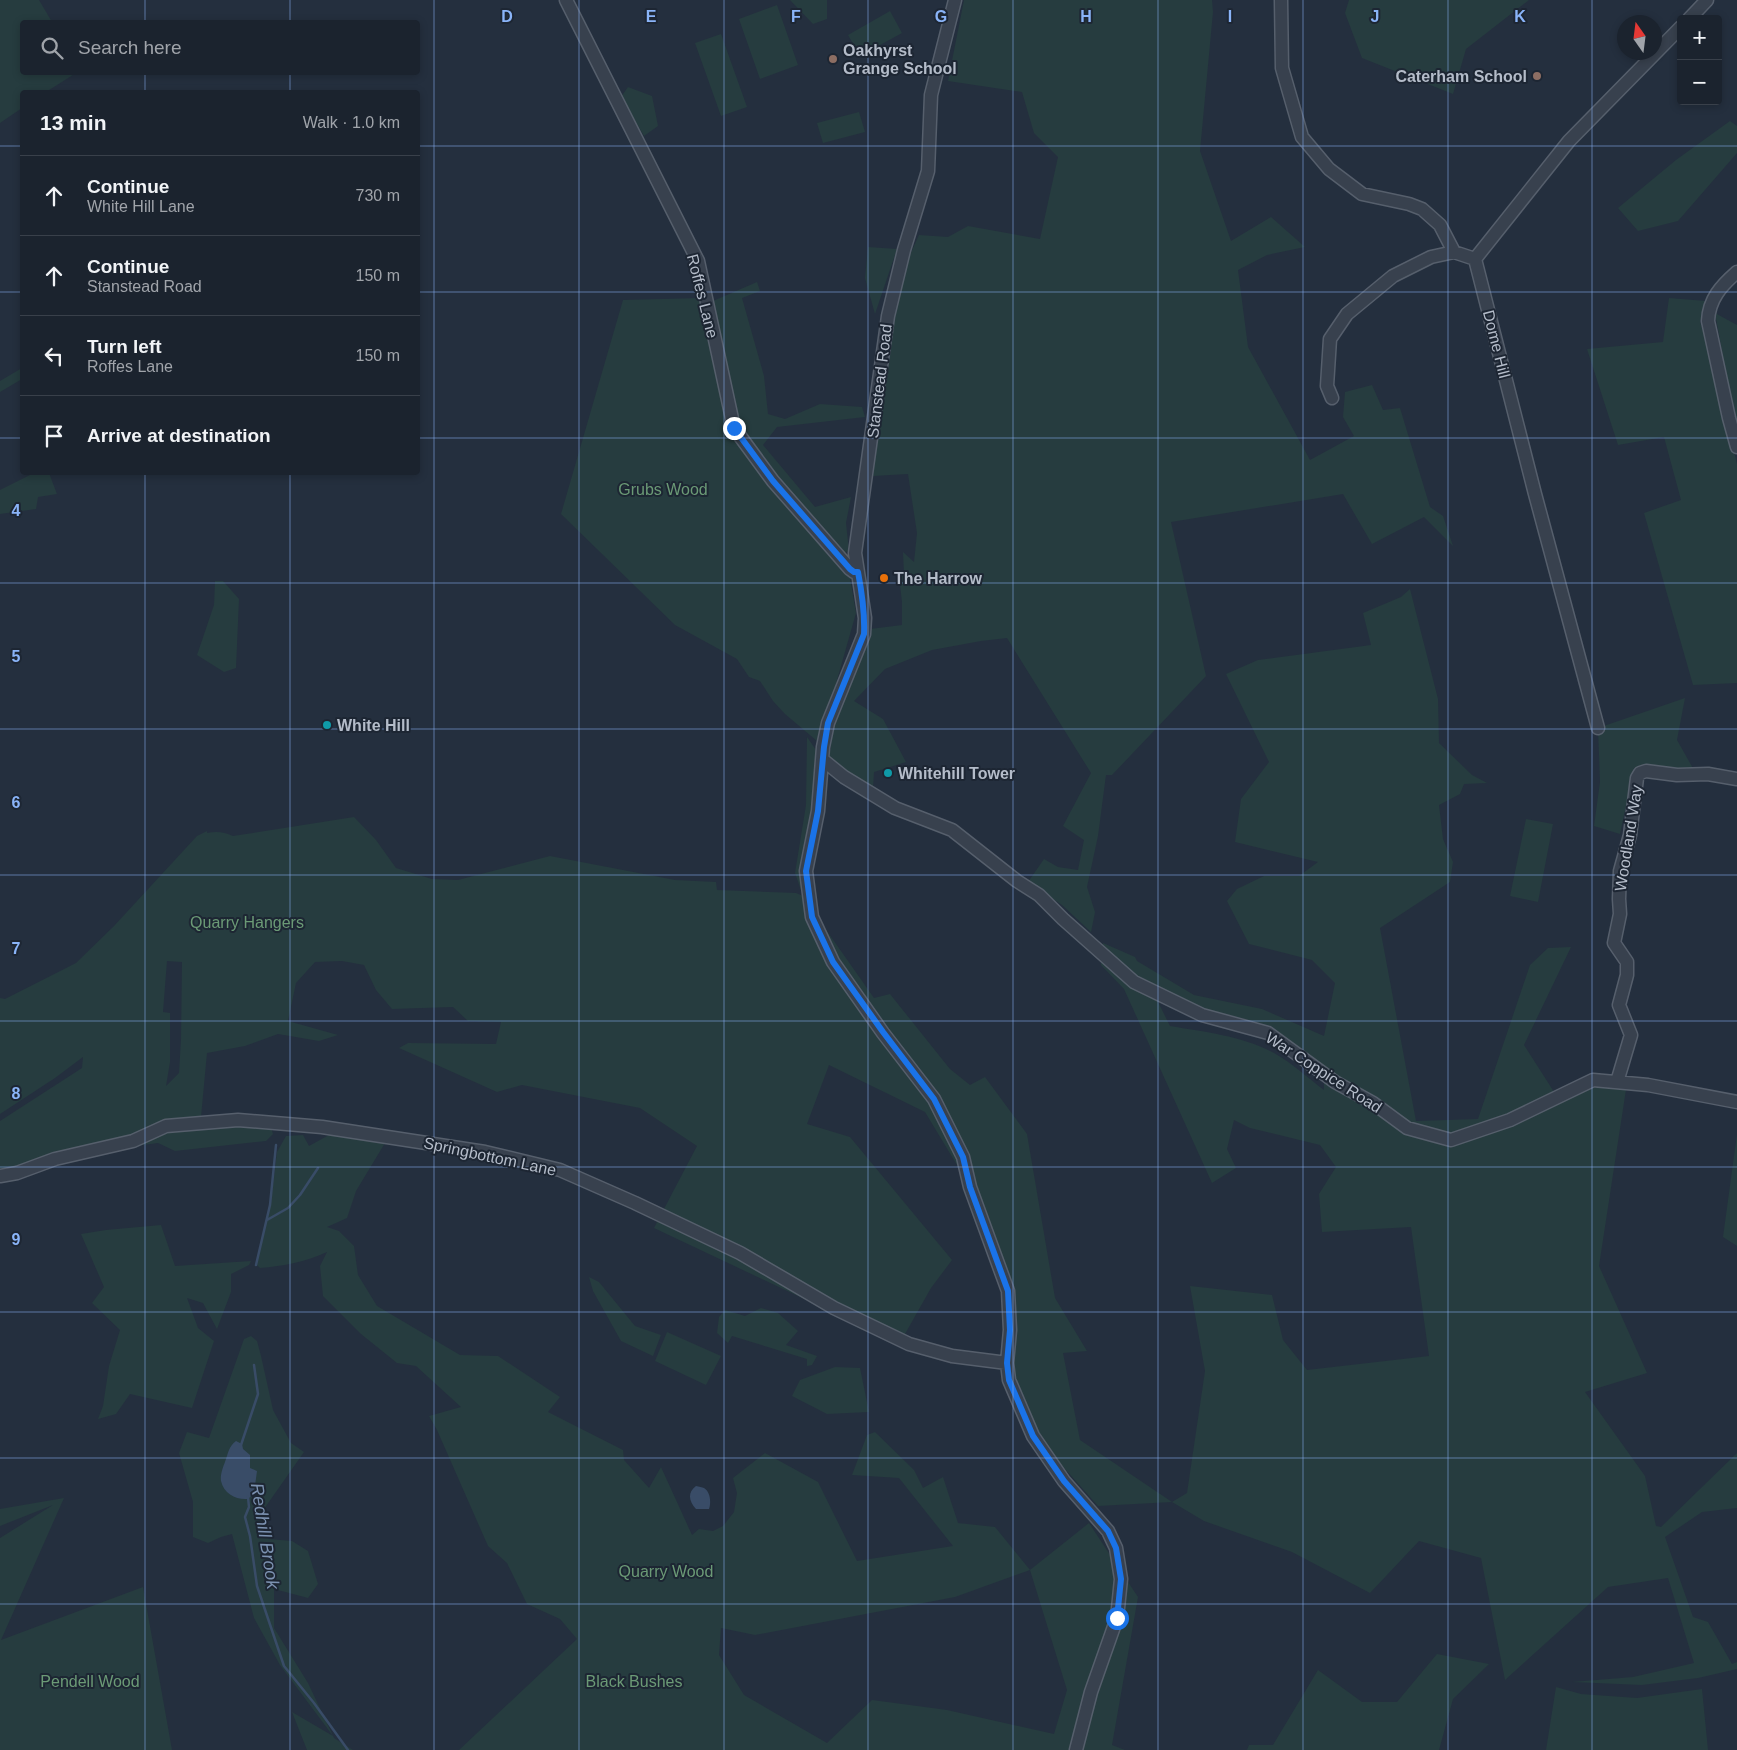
<!DOCTYPE html>
<meta charset="utf-8">
<style>
:root{--surface:#1b232e;--page:#242b36;--text:#f1f3f6;--muted:#a0a4aa;--line:#39404a}
body{margin:0;font-family:Helvetica,sans-serif;background:var(--page);color:var(--text)}
.controls{position:absolute;right:15px;top:15px;display:grid;overflow:hidden;border-radius:5px;box-shadow:0 2px 8px #0003}
.controls button{width:45px;height:45px;display:grid;place-items:center;padding:0;border:0;border-bottom:1px solid var(--line);background:var(--surface);color:var(--text);font:25px sans-serif}
.compass{position:absolute;left:1617px;top:15px;width:45px;height:45px;border-radius:50%;background:var(--surface);box-shadow:0 2px 8px #0003;rotate:346deg}
.stop{position:absolute;width:15px;height:15px;margin:-11px;border:4px solid #1a73e8;border-radius:50%;background:#fff}
.stop.end{background:#1a73e8;border-color:#fff;box-shadow:0 1px 5px #0008}
.list{margin:0;padding:0;list-style:none}
h2{display:flex;justify-content:space-between;align-items:center;height:65px;margin:0;padding:0 20px;font-size:21px}
h2 small{font-size:16px;font-weight:400;color:var(--muted)}
.list li{display:grid;grid-template-columns:32px 1fr auto;gap:15px;align-items:center;box-sizing:border-box;height:80px;padding:0 20px;border-top:1px solid var(--line)}
.list b{display:block;font-size:19px;white-space:nowrap}
.list p{margin:0;font-size:16px;white-space:nowrap;color:var(--muted)}
.list em{font-size:16px;font-style:normal;color:var(--muted)}
.icon{flex:none;width:28px;height:28px;fill:none;stroke:currentColor;stroke-width:2;stroke-linecap:round;stroke-linejoin:round}
.map{position:relative;flex:none;width:1737px;height:1750px;overflow:hidden}
.search{position:absolute;background:var(--surface);box-shadow:0 2px 8px #0003;left:20px;top:20px;width:400px;height:55px;display:flex;align-items:center;gap:12px;box-sizing:border-box;padding:0 18px;border-radius:5px;color:var(--muted);font-size:19px}
.panel{position:absolute;background:var(--surface);box-shadow:0 2px 8px #0003;left:20px;top:90px;width:400px;height:385px;border-radius:5px}
.map>svg:first-child{display:block}
.green{fill:#263c3f;fill-rule:evenodd}
.water{fill:#394c67}
.lines{fill:none;stroke-linecap:round;stroke-linejoin:round}
.stream{stroke:#394c67;stroke-width:2.5}
.minor-casing{stroke:#565f6c;stroke-width:15}
.minor{stroke:#38414e;stroke-width:12}
.route{stroke:#1a73e8;stroke-width:6}
.grid{fill:none;stroke:#8ab4f8;stroke-width:1;stroke-opacity:0.55}
.education-dot{fill:#8d6e63;stroke:#1d2633;stroke-width:2}
.food-dot{fill:#e8710a;stroke:#1d2633;stroke-width:2}
.culture-dot{fill:#0f9aa8;stroke:#1d2633;stroke-width:2}
.labels{text-anchor:middle;stroke-width:4;stroke-linejoin:round;paint-order:stroke}
.poi-label{font-size:16px;font-weight:bold;fill:#b4bcc9;stroke:#1d2633;text-anchor:start}
.street-label{font-size:16px;fill:#b4bcc9;stroke:#1d2633}
.park-label{font-size:16px;fill:#6b9a76;stroke:#1d2633}
.water-label{font-size:18px;font-style:italic;fill:#7c92b1;stroke:#1d2633}
.grid-label{font-size:16px;text-anchor:middle;font-weight:bold;fill:#8ab4f8;stroke:#1d2633;stroke-width:4;stroke-linejoin:round;paint-order:stroke}
</style>
<div class="map">
<svg width="1737" height="1750" viewBox="0 0 1737 1750">
<rect width="100%" height="100%" fill="#242f3e"/>
<path class="green" d="M0 0H39L52 22H22V72L76 73 46 92H22V108L0 123Z
M790 0H827V19L813 24Z
M964 0H1212L1213 12 1200 151 1231 241 1271 217 1305 247 1267 255 1238 270 1248 347 1310 460 1354 436 1343 417 1345 392 1372 385 1383 410 1400 408 1430 507 1443 516 1453 546 1424 517 1372 544 1343 494 1171 522 1206 676 1112 775H1106L1098 836 1087 887 1095 912 1091 932 1062 905 1028 882 1044 859 1058 867 1078 870 1084 840 1063 826 1091 773 1007 638 981 641 932 650 885 669 854 701 883 719 906 762 874 772 873 789 835 765 829 758 835 719 844 701 870 629 902 625V602L899 577 904 575 903 552 914 562 917 533 908 474 873 476 888 328 908 259 919 235 948 237 968 226 1040 239 1058 157 1034 133 1022 92 948 81Z
M1349 0H1529L1466 49 1453 94 1362 58 1345 13Z
M777 5 798 65 760 79 739 19Z
M890 11 902 33 860 56 848 35Z
M721 34 747 107 721 116 695 43Z
M628 87 652 96 658 126 644 136 621 97Z
M859 112 865 132 823 143 817 123Z
M1730 121 1737 126V153L1678 221 1638 231 1618 208 1676 160Z
M868 247 897 249 875 314 865 278Z
M757 282 760 291 742 298 764 376 768 414 785 419 820 404 862 407 865 417 777 427 763 445 815 507 851 497 846 523 849 551 842 553 775 478 738 428 713 301Z
M702 298 730 429 801 521 850 578 856 613 822 733 817 741 785 714 773 701 760 681 749 677 737 659 675 625 561 514 623 300Z
M1669 298 1706 301 1700 322 1712 358 1737 464V683L1693 685 1644 513 1681 500 1664 437 1618 445 1587 349 1663 342Z
M1715 313 1737 325V432Z
M22 368V379L0 392V381Z
M36 472 49 473 57 494 38 497 36 509 0 514V490Z
M215 581H223L239 599 236 668 224 672 197 655 214 605Z
M1410 589 1438 699 1439 743 1472 775 1487 783 1464 784 1460 794 1439 805 1443 839 1453 862 1450 882 1380 928 1416 1121 1478 1119 1530 965 1548 948 1571 947 1524 1045 1556 1095 1593 1080 1627 1083 1599 1266 1647 1373 1585 1392 1645 1476 1656 1526 1661 1527 1737 1453V1508L1702 1512 1665 1537 1693 1617 1708 1622 1732 1664 1737 1662V1669L1698 1678 1642 1685 1572 1682 1633 1677 1694 1663 1668 1578 1608 1587 1505 1680 1481 1558 1419 1541 1370 1593 1292 1552 1204 1521 1172 1502 1098 1506 1041 1442 1014 1381 1006 1304 1000 1280 957 1165 925 1112 829 1065 807 1124 850 1137 952 1260 931 1288 905 1334 912 1350 654 1228 697 1146 640 1108 522 1085 497 1092 399 1048 408 1043 496 1044 501 1022 468 1021 453 1007 392 1009 376 990 364 965 342 961 315 962 296 983 288 1021 338 1035 319 1041 278 1034 245 1046 207 1053 201 1117H268L273 1134 266 1141 175 1151 158 1143 135 1146 0 1178V1121L82 1068 83 1057 55 1078 0 1114V998L5 999 76 963 114 926 197 836 207 831V833C217 831 224 832 233 836L354 817 376 840 396 868 432 879 458 880 550 856 675 880 716 882 717 890 796 893 803 896 795 873 806 805 807 737 816 750V766L813 810 807 836 802 871 803 897 874 998 890 994 950 1069 970 1085 985 1077 1027 1134 1055 1298 1087 1351 1063 1353 1080 1440 1172 1502 1187 1493 1205 1371 1190 1286 1272 1295 1283 1340 1307 1370 1429 1356 1411 1227 1322 1232 1319 1194 1336 1167 1320 1145 1250 1128 1234 1120 1227 1149 1236 1168 1212 1183 1124 989 1101 965 1103 943 1135 957 1137 961 1194 995 1262 1009 1324 1036 1335 983 1312 960 1249 944 1227 901 1237 889 1264 876H1299L1318 862 1235 842 1241 799 1269 762 1226 674 1258 660 1371 645 1363 613 1401 597ZM167 961 182 962 181 1039 179 1073 166 1086 170 1062V1013L163 1012ZM1149 984 1202 1008 1271 1026 1324 1066V1090C1308 1078 1292 1063 1274 1053 1243 1036 1205 1032 1170 1026Z
M1685 698 1677 740 1694 770 1644 766 1634 768 1620 834 1594 826 1600 782 1598 728Z
M1526 819 1553 824 1538 902 1510 896Z
M1737 1134V1246L1723 1237Z
M303 1135 309 1146 329 1135 385 1143 356 1191 347 1218 327 1227 339 1231 354 1246 358 1275 377 1306 460 1355 498 1356 560 1397 548 1412 623 1450 624 1460 649 1488 661 1467 692 1535 699 1529 713 1531 723 1526 734 1512 737 1493 733 1478 765 1453 818 1482 857 1561 953 1546 899 1478 852 1475 867 1435 875 1432 914 1470 923 1488 943 1477 958 1523 995 1527 1030 1570 1089 1523 1138 1597 1112 1745 1125 1750H1081V1746L1072 1736 1070 1750H459L577 1639 560 1619 527 1604 507 1563 488 1546 437 1430 429 1416 461 1407 416 1366 397 1363 361 1334 323 1296 320 1266 327 1252C305 1262 284 1266 260 1268L257 1265 271 1201 277 1152 286 1136ZM1030 1570 1067 1690 1054 1734 947 1710 872 1700 827 1743 744 1695 719 1655 721 1628 755 1635 955 1597Z
M161 1225 175 1266 251 1261 249 1265 231 1274V1292L217 1329 203 1303 187 1298 198 1328 214 1341 192 1408 130 1394 116 1414 98 1419 103 1406 109 1366 120 1330 92 1303 104 1287 81 1234 106 1230Z
M589 1277 599 1282 635 1326 661 1335 653 1356 621 1341 593 1291Z
M761 1308 778 1313 798 1331 786 1345 817 1356 812 1365 807 1366V1359L732 1336 728 1343 717 1333 719 1317 725 1310 745 1316Z
M667 1332 721 1356 706 1385 655 1361Z
M251 1336 257 1341 261 1356 273 1410 291 1443 304 1452 264 1509 269 1539 292 1541 308 1551 318 1584 308 1598 274 1589V1628L308 1683 334 1738 353 1750H307L292 1712 333 1736 280 1665 254 1618 232 1534 221 1537 208 1543 193 1537V1502L179 1453 187 1432 209 1438 244 1339Z
M835 1367 860 1368 869 1412 827 1414 792 1396 800 1380Z
M64 1498 1 1640 143 1587 172 1750H0V1538L53 1505 0 1526V1509Z
M1437 1654 1489 1664 1453 1699 1439 1750H1247L1249 1745H1273L1318 1670 1362 1702H1397Z
M1556 1687 1581 1694 1637 1698 1702 1689 1708 1750H1546Z"/>
<path class="water" d="M236 1441 242 1444 243 1449 250 1455V1468L257 1471 254 1493 248 1499C236 1500 224 1494 221 1481 220 1475 223 1467 225 1462 228 1453 229 1446 236 1441Z
M696 1486C699 1487 702 1487 704 1488 711 1492 711 1504 709 1509H696C689 1501 687 1493 696 1486Z"/>
<g class="lines">
<path class="stream" d="M267 1220 288 1208 300 1195 318 1168
M256 1265 270 1205 276 1145
M241 1445 258 1394 254 1365
M248 1497 249 1507 245 1517 250 1536 257 1586 284 1666 314 1703 348 1750"/>
<g class="minor-casing">
<path id="minor" d="M566 0 698 261 734 428 773 481 850 569 854 572H858
M955 0 931 95 928 171 904 250 888 316 855 553 865 618 864 634 828 723 823 747 818 811 806 871 812 917 833 962 883 1033 934 1099 963 1157 970 1187 1008 1291 1010 1330 1007 1363 1009 1380 1033 1436 1064 1481 1108 1531 1116 1548 1121 1579 1117 1618 1091 1692 1076 1750
M1281 0 1282 68 1302 137 1329 169 1362 194 1409 204 1422 209 1440 225 1454 252 1475 259
M1689 19 1707 0
M1737 272C1721 286 1709 299 1708 321L1729 418 1737 447
M1332 398 1327 386 1330 339 1347 314 1393 276 1431 257 1454 252
M1598 728 1535 494 1475 259 1569 141 1681 27
M823 760 844 777 895 808 952 830 1017 881 1039 895 1063 919 1134 982 1202 1015 1268 1033 1335 1082 1373 1103 1407 1128 1451 1140 1510 1120 1593 1080 1648 1085 1737 1102
M1617 1082 1631 1035 1619 1005 1627 975V962L1614 943 1620 914 1619 899 1620 871 1630 835 1637 778 1640 773 1646 771 1677 775 1708 774 1737 779
M0 1176 17 1173 55 1159 133 1141 166 1126 238 1120 322 1127 485 1152 560 1170 635 1203 740 1253 834 1308 909 1344 952 1356 1007 1363"/>
</g>
<use href="#minor" class="minor"/>
</g>
<g class="lines">
<path class="route" d="M734 428 773 481 850 569 854 572H858C862 593 865 613 864 634L828 723 824 747 818 811 806 871 812 917 833 962 883 1032 934 1099 963 1157 970 1187 1008 1291 1010 1330 1007 1363 1009 1380 1033 1436 1064 1481 1108 1531 1116 1548 1121 1579 1117 1618"/>
</g>
<path class="grid" d="M145 0V22M290 0V22M434 0V1750M579 0V1750M724 0V1750M868 0V1750M1013 0V1750M1158 0V1750M1303 0V1750M1448 0V1750M1592 0V1750M145 72V92M290 72V92M0 146H22M418 146H1737M0 292H22M418 292H1737M0 438H22M418 438H1737M145 472V1750M290 472V1750M0 583H1737M0 729H1737M0 875H1737M0 1021H1737M0 1167H1737M0 1312H1737M0 1458H1737M0 1604H1737"/>
<g class="education-dot">
<circle cx="833" cy="59" r="5"/>
<circle cx="1537" cy="76" r="5"/>
</g>
<circle class="food-dot" cx="884" cy="578" r="5"/>
<g class="culture-dot">
<circle cx="327" cy="725" r="5"/>
<circle cx="888" cy="773" r="5"/>
</g>
<g class="labels">
<g class="poi-label">
<text x="843" y="56">Oakhyrst<tspan x="843" dy="18">Grange School</tspan></text>
<text x="1527" y="82" text-anchor="end">Caterham School</text>
<text x="894" y="584">The Harrow</text>
<text x="337" y="731">White Hill</text>
<text x="898" y="779">Whitehill Tower</text>
</g>
<g class="street-label">
<text transform="translate(703 296) rotate(76)" y="6">Roffes Lane</text>
<text transform="translate(1497 344) rotate(76)" y="6">Dome Hill</text>
<text transform="translate(879 381) rotate(-83)" y="6">Stanstead Road</text>
<text transform="translate(1628 838) rotate(-81)" y="6">Woodland Way</text>
<text transform="translate(1324 1072) rotate(33)" y="6">War Coppice Road</text>
<text transform="translate(490 1156) rotate(12)" y="6">Springbottom Lane</text>
</g>
<g class="park-label">
<text x="663" y="495">Grubs Wood</text>
<text x="247" y="928">Quarry Hangers</text>
<text x="666" y="1577">Quarry Wood</text>
<text x="90" y="1687">Pendell Wood</text>
<text x="634" y="1687">Black Bushes</text>
</g>
<g class="water-label">
<text transform="translate(265 1536) rotate(81)" y="6">Redhill Brook</text>
</g>
</g>
<g class="grid-label">
<text x="507" y="22">D</text>
<text x="651" y="22">E</text>
<text x="796" y="22">F</text>
<text x="941" y="22">G</text>
<text x="1086" y="22">H</text>
<text x="1230" y="22">I</text>
<text x="1375" y="22">J</text>
<text x="1520" y="22">K</text>
<text x="16" y="516">4</text>
<text x="16" y="662">5</text>
<text x="16" y="808">6</text>
<text x="16" y="954">7</text>
<text x="16" y="1099">8</text>
<text x="16" y="1245">9</text>
</g>
</svg>
<div class="controls">
<button>+</button>
<button>−</button>
</div>
<svg class="compass" viewBox="-18 -18 36 36"><path d="M0-13l5 13h-10z" fill="#e53935"/><path d="M0 13l5-13h-10z" fill="#a0a4aa"/></svg>
<div class="stop" style="left:1117px;top:1618px"></div>
<div class="stop end" style="left:734px;top:428px"></div>
<div class="search"><svg class="icon" aria-label="search" viewBox="0 0 24 24"><circle cx="10" cy="10" r="6"/><path d="M15 15l6 6"/></svg>Search here</div>
<section class="panel">
<h2>13 min<small>Walk · 1.0 km</small></h2>
<ul class="list">
<li><svg class="icon" aria-label="ahead" viewBox="0 0 24 24"><path d="M12 20V5M6 11l6-6 6 6"/></svg><div><b>Continue</b><p>White Hill Lane</p></div><em>730 m</em></li>
<li><svg class="icon" aria-label="ahead" viewBox="0 0 24 24"><path d="M12 20V5M6 11l6-6 6 6"/></svg><div><b>Continue</b><p>Stanstead Road</p></div><em>150 m</em></li>
<li><svg class="icon" aria-label="left" viewBox="0 0 24 24"><path d="M17 20v-9H6M10 6l-5 5 5 5"/></svg><div><b>Turn left</b><p>Roffes Lane</p></div><em>150 m</em></li>
<li><svg class="icon" aria-label="arrive" viewBox="0 0 24 24"><path d="M6 21V4h12l-3 4 3 4H6"/></svg><div><b>Arrive at destination</b></div></li>
</ul>
</section>
</div>
